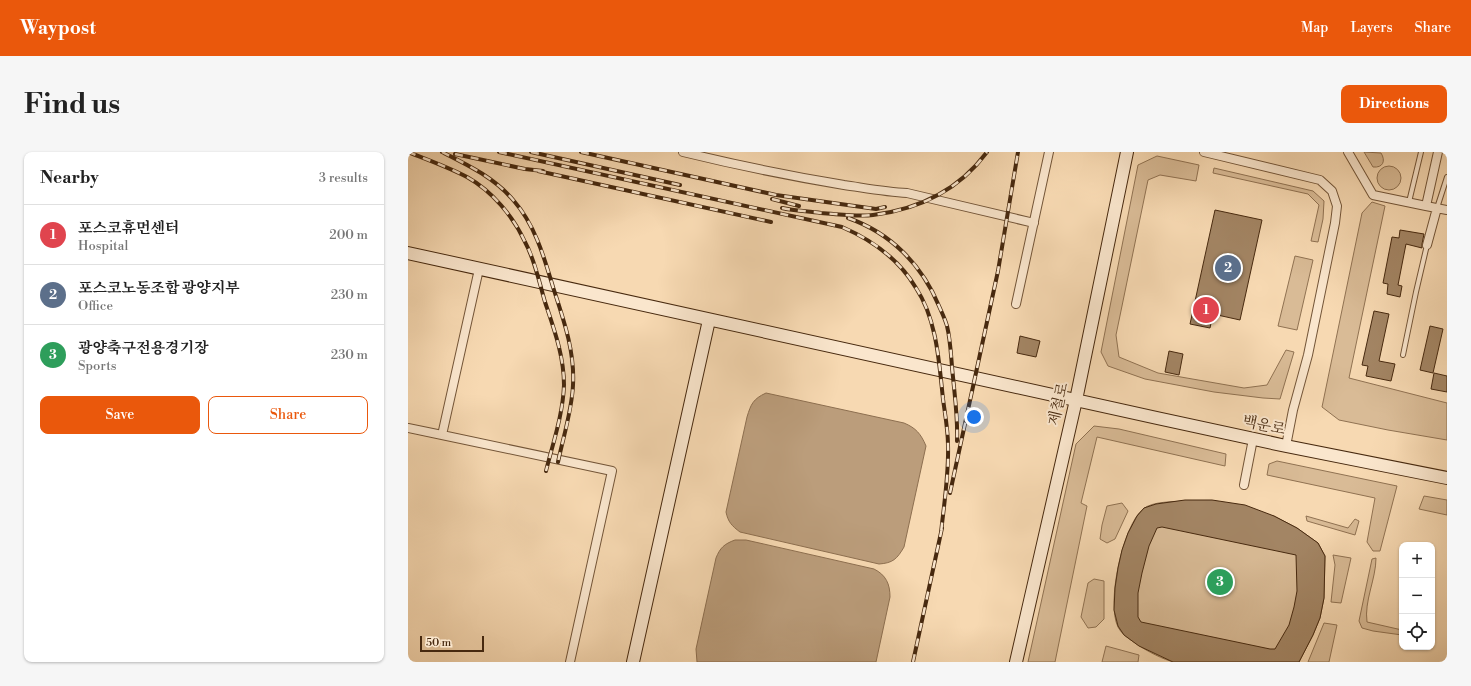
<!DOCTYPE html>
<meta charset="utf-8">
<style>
:root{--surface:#fff;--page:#f6f6f6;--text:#222;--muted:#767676;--line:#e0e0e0;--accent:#ea580c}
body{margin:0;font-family:"Libre Bodoni","Noto Serif KR",serif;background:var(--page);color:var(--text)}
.controls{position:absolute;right:12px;bottom:12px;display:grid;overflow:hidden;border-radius:8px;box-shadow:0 1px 3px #0004}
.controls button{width:36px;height:36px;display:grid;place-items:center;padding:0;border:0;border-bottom:1px solid var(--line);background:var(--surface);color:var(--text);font:20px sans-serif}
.scale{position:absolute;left:12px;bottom:10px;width:64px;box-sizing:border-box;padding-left:4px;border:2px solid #47290f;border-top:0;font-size:11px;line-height:14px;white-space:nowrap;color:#47290f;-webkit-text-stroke:3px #fae6cd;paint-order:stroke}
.you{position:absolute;left:566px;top:265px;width:14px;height:14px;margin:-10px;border:3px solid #fff;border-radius:50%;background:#1a73e8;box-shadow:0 0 0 6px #1a73e833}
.badge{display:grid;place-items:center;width:26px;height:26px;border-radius:50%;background:var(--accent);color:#fff;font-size:13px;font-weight:700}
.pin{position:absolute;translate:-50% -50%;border:2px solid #fff;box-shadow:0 1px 4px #0006}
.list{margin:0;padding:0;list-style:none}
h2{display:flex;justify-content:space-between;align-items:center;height:52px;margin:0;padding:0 16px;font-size:17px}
h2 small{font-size:13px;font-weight:400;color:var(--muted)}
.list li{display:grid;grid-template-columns:26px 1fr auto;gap:12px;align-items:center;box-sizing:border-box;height:60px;padding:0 16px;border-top:1px solid var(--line)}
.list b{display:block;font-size:15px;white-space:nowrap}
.list p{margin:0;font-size:13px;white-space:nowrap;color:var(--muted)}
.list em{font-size:13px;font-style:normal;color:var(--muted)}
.actions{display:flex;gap:8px;padding:12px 16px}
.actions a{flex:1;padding:9px 0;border:1px solid var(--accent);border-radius:8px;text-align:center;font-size:14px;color:var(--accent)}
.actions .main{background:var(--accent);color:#fff}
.icon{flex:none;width:22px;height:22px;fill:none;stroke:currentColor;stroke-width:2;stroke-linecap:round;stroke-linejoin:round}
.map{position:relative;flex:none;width:1039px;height:510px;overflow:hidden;border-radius:8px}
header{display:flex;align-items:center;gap:24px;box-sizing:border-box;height:56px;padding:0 20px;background:var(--accent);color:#fff}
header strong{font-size:19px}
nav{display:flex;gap:22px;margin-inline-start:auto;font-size:14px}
.intro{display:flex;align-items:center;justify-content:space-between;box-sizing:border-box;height:96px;padding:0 24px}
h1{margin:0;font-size:28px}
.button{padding:10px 18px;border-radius:8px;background:var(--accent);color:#fff;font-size:14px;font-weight:700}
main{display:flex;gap:24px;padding:0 24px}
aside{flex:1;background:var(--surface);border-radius:8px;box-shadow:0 1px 3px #0004}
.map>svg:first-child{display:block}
.green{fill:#d9bb96;stroke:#907252}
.water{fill:#bb9d7b;stroke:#8d6f50}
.building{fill:#a38564;stroke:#47290f;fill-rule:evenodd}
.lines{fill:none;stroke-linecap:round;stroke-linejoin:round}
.lane-casing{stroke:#735538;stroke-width:6}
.street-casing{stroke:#735538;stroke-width:10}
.secondary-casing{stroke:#47290f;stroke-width:14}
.lane{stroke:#fae6cd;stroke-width:4}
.street{stroke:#fae6cd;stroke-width:8}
.secondary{stroke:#fae6cd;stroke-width:12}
.rail-casing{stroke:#47290f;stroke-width:4}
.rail{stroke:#fae6cd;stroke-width:2.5;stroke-dasharray:8;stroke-linecap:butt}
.labels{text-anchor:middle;stroke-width:4;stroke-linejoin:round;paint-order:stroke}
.street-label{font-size:15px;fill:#47290f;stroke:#fae6cd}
</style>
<header>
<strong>Waypost</strong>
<nav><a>Map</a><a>Layers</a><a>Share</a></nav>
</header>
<div class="intro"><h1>Find us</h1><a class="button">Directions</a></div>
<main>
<aside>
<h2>Nearby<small>3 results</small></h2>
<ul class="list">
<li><span class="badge" style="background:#e0444e">1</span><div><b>포스코휴먼센터</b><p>Hospital</p></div><em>200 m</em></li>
<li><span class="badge" style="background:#5c6f8a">2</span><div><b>포스코노동조합 광양지부</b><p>Office</p></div><em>230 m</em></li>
<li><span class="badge" style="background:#2e9e5b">3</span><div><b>광양축구전용경기장</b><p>Sports</p></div><em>230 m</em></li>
</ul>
<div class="actions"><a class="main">Save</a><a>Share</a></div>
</aside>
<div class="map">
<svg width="1039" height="510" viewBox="0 0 1039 510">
<rect width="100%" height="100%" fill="#f7d9b2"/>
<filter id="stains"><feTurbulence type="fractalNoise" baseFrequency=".005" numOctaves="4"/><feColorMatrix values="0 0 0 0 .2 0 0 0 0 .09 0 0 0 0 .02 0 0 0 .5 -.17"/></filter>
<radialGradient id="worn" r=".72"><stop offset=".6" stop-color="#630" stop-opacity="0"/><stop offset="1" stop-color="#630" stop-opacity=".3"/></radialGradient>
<path class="green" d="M956 0 973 1C978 9 975 16 965 15Z
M749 4 791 13 788 29 752 23 740 28 708 183 711 205 750 221 836 236 859 233 878 198 886 200 872 247 855 246 806 240 737 227 700 214 693 200 730 13Z
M969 26a12 12 0 1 1 24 0a12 12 0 1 1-24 0Z
M806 16 905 39 916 49 915 67 910 90 903 89 911 53 900 42 805 21Z
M964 50 977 54 941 226 1039 251V288L980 278 931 268 914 255 954 61Z
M887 104 905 108 889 178 870 174Z
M686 274 711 277 818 302 817 314 689 285 673 351 679 354 647 510H620L668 292Z
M869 309 989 334 972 399H965L959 390 967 346 859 323 861 312Z
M1016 344 1039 348V363L1011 357Z
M777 349 866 364 889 376 910 391 917 404 916 446 912 466 905 483 891 510C861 510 832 510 802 510 791 510 777 510 766 510 756 508 739 499 730 493 723 488 714 483 710 475 698 451 715 373 735 357 745 349 765 350 777 349Z
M714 351 720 359 707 387 699 391 692 387 694 373 699 354Z
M898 364 940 376 947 367 951 369 947 383 899 369Z
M925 403 943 406 933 451 923 450 927 413Z
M968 406C968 427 956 449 959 470L994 478V483L965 479 954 476 951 469 964 407Z
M686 427 696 429V467L688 475 680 476 673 465 680 431Z
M916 471 929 473 921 510H900Z
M698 494 731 503 730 510H694Z"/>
<path class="water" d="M358 241 496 271C508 276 513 282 518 294L496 395C489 407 485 411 471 412L332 380C324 374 320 370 318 360L339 265C343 252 345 247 358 241Z
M327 388H338L466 417C478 423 482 432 482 445L468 510H289L288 497 308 406C312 396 316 392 327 388Z"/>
<path class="building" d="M807 58 854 68 832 168 805 162 802 176 782 172Z
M992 78 1016 82 1014 92V96L998 92 990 133 994 134 992 145 979 142 980 132 975 131 984 85 991 86Z
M966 159 981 162 971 209 987 212 983 229 958 224 960 214 954 213Z
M1022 174 1035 177 1025 221 1012 218Z
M612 184 632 189 628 205 609 201Z
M761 199 775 202 771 223 757 220Z
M1026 221 1039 224V240L1023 237Z
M777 348H804L837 353 866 364 889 376 910 391 917 404 916 446 912 466 905 483 891 510H765L731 494 716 483 710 474 706 458 707 436 710 416 714 398 720 381 729 364 736 356 748 352ZM754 375 888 403 889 439 886 455 881 473 867 497H862L733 470 730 465V441L734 421 741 394 749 376Z"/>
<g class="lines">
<g class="lane-casing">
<path id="lane" d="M1001 50 1013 0
M1029 56 1039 25
M995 203 1008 140 1019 93"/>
</g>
<g class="street-casing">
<path id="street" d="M275 0C328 13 382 24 436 33 457 36 478 40 499 41L626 71
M796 0 912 28 924 39 929 54 927 71 900 203 885 258 878 294
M940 0 965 43 1018 54 1039 58
M1018 54 1030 0
M1019 93 1029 56
M608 152 641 0
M0 276 34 283 71 117
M34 283 204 319 162 510
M836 333 845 287"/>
</g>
<g class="secondary-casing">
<path id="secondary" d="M0 101 749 266 878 294 1039 326
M225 510 301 168
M608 510 668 248 719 0"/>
</g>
<use href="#lane" class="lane"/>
<use href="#street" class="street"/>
<use href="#secondary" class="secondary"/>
<g class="rail-casing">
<path id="rail" d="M0 0C20 8 40 15 59 25 84 39 105 64 117 90 127 108 131 130 137 150 146 177 156 204 156 233 155 262 145 291 138 319
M34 0C60 13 87 26 106 49 127 73 136 105 145 135 155 166 167 199 165 233 164 258 155 286 150 310
M91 0 434 75C464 88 491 107 508 136 529 168 531 210 535 247 537 262 540 278 540 293 541 322 536 352 533 381
M123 0 272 33
M173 0 368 43 468 57 477 55
M47 2 117 17 135 19
M130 19 363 70
M364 47 391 54
M374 56C387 59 400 59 413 61 430 62 449 65 465 63 512 57 551 38 579 0
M440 66C483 81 514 113 531 154 534 161 537 167 539 174 543 190 543 208 545 225 547 246 550 268 549 289
M542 341 590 119 610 0
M505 510 534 376"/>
</g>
<use href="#rail" class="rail"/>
</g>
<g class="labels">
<g class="street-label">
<text transform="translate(650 252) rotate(-77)" y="5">제철로</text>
<text transform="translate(856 273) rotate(12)" y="5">백운로</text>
</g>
</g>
<rect width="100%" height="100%" filter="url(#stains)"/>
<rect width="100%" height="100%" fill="url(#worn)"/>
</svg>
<div class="controls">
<button>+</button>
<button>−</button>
<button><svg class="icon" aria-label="locate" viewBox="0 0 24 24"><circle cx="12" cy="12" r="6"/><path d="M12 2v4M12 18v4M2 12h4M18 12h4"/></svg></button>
</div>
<div class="scale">50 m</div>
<div class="you"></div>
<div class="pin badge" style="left:798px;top:158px;background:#e0444e">1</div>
<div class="pin badge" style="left:820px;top:116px;background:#5c6f8a">2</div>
<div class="pin badge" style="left:812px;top:430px;background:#2e9e5b">3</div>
</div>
</main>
